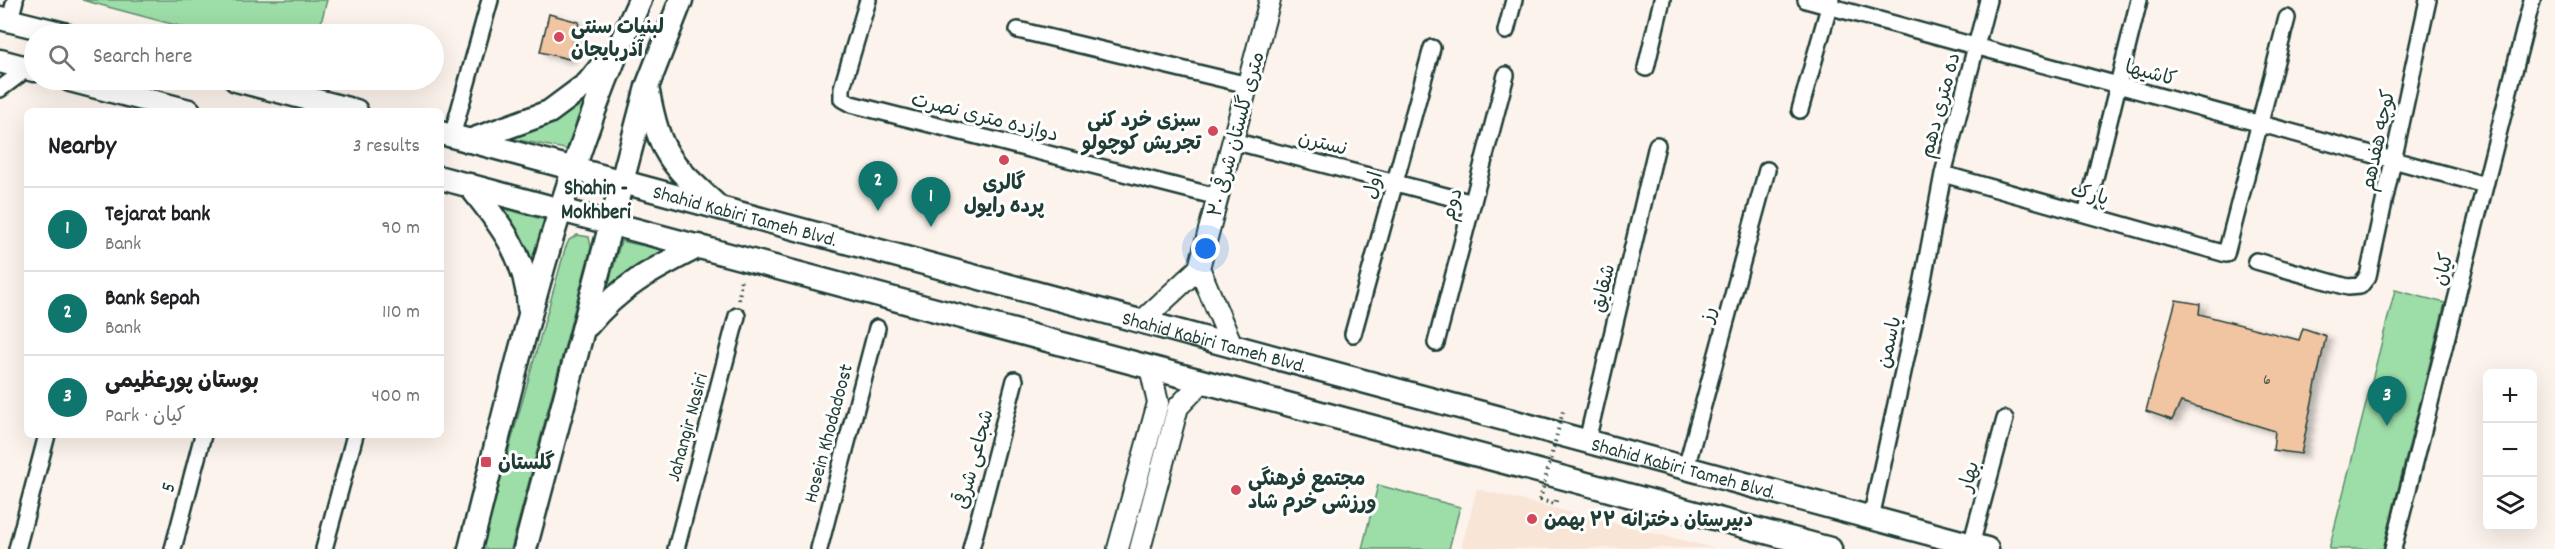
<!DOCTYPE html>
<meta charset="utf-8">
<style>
:root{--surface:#fff;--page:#f6f6f6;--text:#202124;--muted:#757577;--line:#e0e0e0;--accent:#0f766e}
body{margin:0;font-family:Dekko,"Playpen Sans Arabic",sans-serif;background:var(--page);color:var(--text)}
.controls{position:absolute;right:18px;bottom:18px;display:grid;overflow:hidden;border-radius:9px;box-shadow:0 6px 24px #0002}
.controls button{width:54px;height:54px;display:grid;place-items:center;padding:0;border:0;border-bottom:2px solid var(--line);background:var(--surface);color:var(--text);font:30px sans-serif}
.you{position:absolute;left:1206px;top:249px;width:21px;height:21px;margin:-15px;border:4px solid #fff;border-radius:50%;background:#1a73e8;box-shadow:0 0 0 9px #1a73e833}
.badge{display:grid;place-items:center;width:39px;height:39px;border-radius:50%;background:var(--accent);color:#fff;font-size:20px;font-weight:700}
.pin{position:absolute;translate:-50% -50px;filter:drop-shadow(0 2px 3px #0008)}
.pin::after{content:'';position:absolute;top:32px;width:21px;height:18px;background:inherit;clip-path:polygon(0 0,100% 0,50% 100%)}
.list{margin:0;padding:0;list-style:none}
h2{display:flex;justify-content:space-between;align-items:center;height:78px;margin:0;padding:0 24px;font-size:26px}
h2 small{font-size:20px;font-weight:400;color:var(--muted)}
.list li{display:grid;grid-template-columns:39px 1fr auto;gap:18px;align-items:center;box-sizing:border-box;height:84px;padding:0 24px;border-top:2px solid var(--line)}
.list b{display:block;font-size:22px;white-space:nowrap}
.list p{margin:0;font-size:20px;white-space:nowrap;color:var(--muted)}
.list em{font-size:20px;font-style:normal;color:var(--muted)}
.icon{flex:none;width:33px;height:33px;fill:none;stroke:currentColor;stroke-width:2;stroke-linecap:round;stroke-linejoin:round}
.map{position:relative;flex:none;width:2555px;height:549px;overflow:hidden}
.search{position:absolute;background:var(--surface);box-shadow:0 6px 24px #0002;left:24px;top:24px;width:420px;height:66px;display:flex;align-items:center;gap:15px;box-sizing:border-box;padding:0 21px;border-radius:33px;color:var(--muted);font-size:22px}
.panel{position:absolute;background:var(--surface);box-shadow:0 6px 24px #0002;left:24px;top:108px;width:420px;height:330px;border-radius:9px}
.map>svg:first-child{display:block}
.built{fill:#f9e5d6}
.green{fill:#9ddda7;stroke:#5e8d6e;stroke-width:1.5}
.building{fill:#f2c5a2;stroke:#1f3d34;stroke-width:1.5;filter:url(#shadow)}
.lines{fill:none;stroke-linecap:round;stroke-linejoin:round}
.minor-casing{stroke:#1f3d34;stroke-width:20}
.tertiary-casing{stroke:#1f3d34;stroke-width:24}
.secondary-casing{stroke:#1f3d34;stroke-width:27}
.path{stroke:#1f3d34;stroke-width:4;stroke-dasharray:1.5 4.5;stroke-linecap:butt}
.minor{stroke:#fff;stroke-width:15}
.tertiary{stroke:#fff;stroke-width:20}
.secondary{stroke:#fff;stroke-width:22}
.path-bridge{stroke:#1f3d34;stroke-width:4;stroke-dasharray:1.5 4.5;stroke-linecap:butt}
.poi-dot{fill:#d1495b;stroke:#fff;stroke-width:2}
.labels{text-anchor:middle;stroke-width:6;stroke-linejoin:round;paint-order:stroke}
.number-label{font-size:16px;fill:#545f50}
.poi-label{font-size:20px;font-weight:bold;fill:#1f3d34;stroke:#fff;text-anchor:start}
.street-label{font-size:20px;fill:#1f3d34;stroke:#fff}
.neighbourhood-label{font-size:21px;font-weight:bold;fill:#1f3d34;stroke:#fff}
</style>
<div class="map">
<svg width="2555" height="549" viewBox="0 0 2555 549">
<defs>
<filter id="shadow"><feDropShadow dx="6" dy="4" stdDeviation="3" flood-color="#0004"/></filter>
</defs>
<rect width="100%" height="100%" fill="#fcf3ec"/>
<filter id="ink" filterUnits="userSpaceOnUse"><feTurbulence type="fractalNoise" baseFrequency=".0167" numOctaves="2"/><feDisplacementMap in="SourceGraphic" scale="12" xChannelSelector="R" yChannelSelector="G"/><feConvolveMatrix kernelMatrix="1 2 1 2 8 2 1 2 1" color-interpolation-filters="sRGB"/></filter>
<g filter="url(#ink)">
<path class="built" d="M1477 489 1714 548 1461 549Z"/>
<path class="green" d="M82 0H327L318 34H209Z
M587 97 570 150 503 137C531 125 564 117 587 97Z
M490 205 545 220 530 273Z
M577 235 589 237 591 247 511 549H481L565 249 569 240Z
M621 241 677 253 604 300Z
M2395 290 2445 303 2383 549H2329Z
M1378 485 1460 507 1449 549H1362Z"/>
<path class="building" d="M549 14 579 22 569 59 540 52Z
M2176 300 2200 304 2199 314 2299 340 2303 328 2326 336 2301 454 2273 450 2275 431 2181 402 2172 420 2146 411Z"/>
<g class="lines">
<g class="minor-casing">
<path id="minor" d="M868 0 842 88V99L851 104 1218 197
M1806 0 2485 185
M10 20 15 0
M1018 30 1248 85
M1506 31 1514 0
M1646 68 1662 0
M0 89 28 68
M1800 110 1831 0
M452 136 490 0
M1233 141 1473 203
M1943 174 2226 254 2287 18
M2086 214 2139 0
M2256 261 2348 287 2360 286 2368 276 2428 0
M1353 334 1432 48
M1436 343 1506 75
M1587 441 1657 145
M1686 468 1767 170
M1871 518 1922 285 1943 174 1988 0
M1971 545 2005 419
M17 549 47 435
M173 549 203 435
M324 549 355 435
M676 549 737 316
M819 549 877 328
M971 549 1015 380
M2393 549 2532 0"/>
</g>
<g class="tertiary-casing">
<path id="tertiary" d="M1199 268 1232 345
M1142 321 1199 268 1270 0
M1118 549 1158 403 1150 367
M1140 549 1178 407 1203 381"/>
</g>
<g class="secondary-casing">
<g id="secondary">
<path d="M0 18 64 34"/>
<path d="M0 61 34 70"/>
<path d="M70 80 189 111"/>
<path d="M236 80 356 111"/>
<path d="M648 92C660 154 669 162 715 204"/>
<path id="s1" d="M441 133 1987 549"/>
<path d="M469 141 549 112 588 83 609 57"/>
<path d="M441 178 1830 549"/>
<path d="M469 185C499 222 527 257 529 307"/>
<path d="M588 325C621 285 654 269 699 246"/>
<path d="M470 549C517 364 559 174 640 0"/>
<path d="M525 549 647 87 681 0"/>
</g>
</g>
<path class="path" d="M739 300 741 278
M1540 500 1555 504 1557 497"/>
<use href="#minor" class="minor"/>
<use href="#tertiary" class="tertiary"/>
<use href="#secondary" class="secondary"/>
<path class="path-bridge" d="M1540 500 1563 411"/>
</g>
</g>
<g class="poi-dot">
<circle cx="559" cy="37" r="6"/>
<circle cx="1213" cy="131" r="6"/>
<circle cx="1004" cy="160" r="6"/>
<rect x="480" y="456" width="12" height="12" rx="3"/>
<circle cx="1236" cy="490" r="6"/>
<circle cx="1532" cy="519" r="6"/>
</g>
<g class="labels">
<g class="number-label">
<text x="2267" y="384">6</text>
</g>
<g class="poi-label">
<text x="571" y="33">لبنیات سنتی<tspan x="571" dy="23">آذربایجان</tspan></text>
<text x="1201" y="126" text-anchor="end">سبزی خرد کنی<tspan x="1201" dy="23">تجریش کوچولو</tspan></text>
<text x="1004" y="189" text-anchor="middle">گالری<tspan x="1004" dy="23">پرده رایول</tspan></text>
<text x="498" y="469">گلستان</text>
<text x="1248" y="485">مجتمع فرهنگی<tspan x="1248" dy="23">ورزشی خرم شاد</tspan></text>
<text x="1544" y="526">دبیرستان دخترانه ۲۲ بهمن</text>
</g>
<g class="street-label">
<text transform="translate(2151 72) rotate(15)" y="7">کاشیها</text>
<text transform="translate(1939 105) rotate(-75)" y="7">ده متری دهم</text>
<text transform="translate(985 116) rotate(14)" y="7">دوازده متری نصرت</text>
<text transform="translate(1235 134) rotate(-75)" y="7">۲۰ متری گلستان شرقی</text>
<text transform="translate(2377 140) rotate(-78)" y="7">کوچه هفدهم</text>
<text transform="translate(1323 142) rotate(14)" y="7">نسترن</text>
<text transform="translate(1372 185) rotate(-75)" y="7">اول</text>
<text transform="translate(2090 193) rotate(16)" y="7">پارک</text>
<text transform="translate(1451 204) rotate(-75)" y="7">دوم</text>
<text dy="7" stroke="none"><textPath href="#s1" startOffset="315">Shahid Kabiri Tameh Blvd.</textPath></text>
<text transform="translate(2442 269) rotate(-76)" y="7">کیان</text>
<text transform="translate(1602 288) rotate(-77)" y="7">شقایق</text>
<text transform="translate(1707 314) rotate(-75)" y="7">رز</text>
<text dy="7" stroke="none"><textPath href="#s1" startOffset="801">Shahid Kabiri Tameh Blvd.</textPath></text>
<text transform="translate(1888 342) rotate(-77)" y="7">یاسمن</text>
<text transform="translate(686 427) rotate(-75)" y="7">Jahangir Nasiri</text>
<text transform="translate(827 433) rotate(-75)" y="7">Hosein Khodadoost</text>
<text transform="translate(973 459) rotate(-75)" y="7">شجاعی شرقی</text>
<text dy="7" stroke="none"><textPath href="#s1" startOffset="1287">Shahid Kabiri Tameh Blvd.</textPath></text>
<text transform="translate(1968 476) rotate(-75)" y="7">بهار</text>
<text transform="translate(167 487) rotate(-75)" y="7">5</text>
</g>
<g class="neighbourhood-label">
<text x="596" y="194">Shahin -<tspan x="596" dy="24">Mokhberi</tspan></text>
</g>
</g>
</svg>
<div class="controls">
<button>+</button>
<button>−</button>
<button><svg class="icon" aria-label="layers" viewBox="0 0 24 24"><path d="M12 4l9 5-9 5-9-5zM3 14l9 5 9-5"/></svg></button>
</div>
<div class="you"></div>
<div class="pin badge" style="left:931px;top:227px">1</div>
<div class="pin badge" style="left:878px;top:211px">2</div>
<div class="pin badge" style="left:2387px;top:426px">3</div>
<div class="search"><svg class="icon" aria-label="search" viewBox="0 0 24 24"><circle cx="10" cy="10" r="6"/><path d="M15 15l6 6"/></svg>Search here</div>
<section class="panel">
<h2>Nearby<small>3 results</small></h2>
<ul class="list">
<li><span class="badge">1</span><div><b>Tejarat bank</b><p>Bank</p></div><em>90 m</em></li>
<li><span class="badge">2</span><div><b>Bank Sepah</b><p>Bank</p></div><em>110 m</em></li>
<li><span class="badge">3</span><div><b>بوستان پورعظیمی</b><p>Park · کیان</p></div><em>400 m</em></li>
</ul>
</section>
</div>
